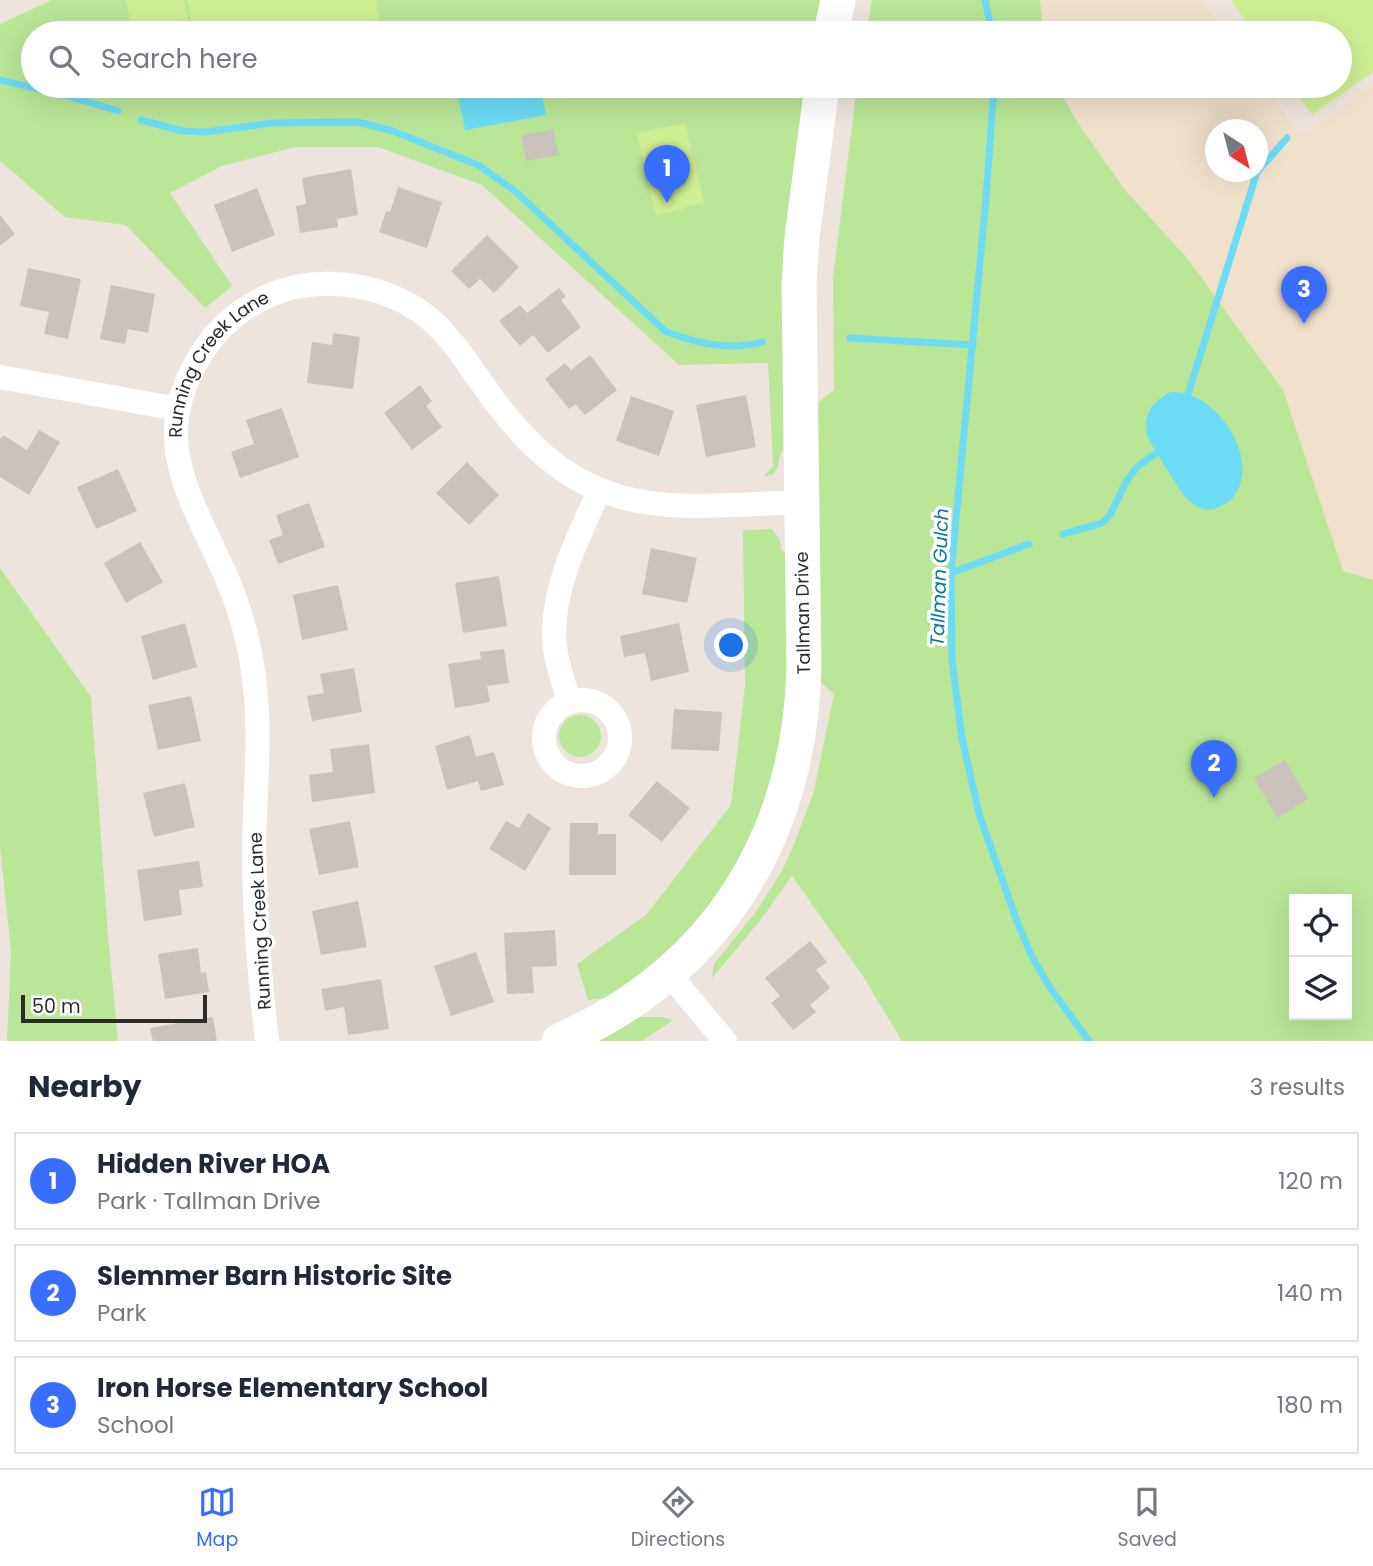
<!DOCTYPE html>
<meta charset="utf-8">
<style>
:root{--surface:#fff;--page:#f2f2f3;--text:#1f2937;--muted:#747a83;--line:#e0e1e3;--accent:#386eff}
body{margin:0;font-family:Poppins,sans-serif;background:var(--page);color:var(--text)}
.controls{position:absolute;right:21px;bottom:21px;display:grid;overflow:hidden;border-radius:0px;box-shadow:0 7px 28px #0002}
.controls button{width:63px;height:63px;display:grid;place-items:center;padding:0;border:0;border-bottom:2px solid var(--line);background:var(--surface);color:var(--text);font:35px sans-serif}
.compass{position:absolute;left:1205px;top:119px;width:63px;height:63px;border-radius:50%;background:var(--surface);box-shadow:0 7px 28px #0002;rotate:144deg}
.scale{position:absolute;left:21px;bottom:18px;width:186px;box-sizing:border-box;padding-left:7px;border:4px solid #2b2b2b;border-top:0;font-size:19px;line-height:24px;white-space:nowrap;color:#2b2b2b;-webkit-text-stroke:5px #fff;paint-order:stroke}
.you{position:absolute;left:732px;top:646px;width:24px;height:24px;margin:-18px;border:5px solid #fff;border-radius:50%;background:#1a73e8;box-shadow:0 0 0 10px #1a73e833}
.badge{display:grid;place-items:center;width:46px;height:46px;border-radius:50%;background:var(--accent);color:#fff;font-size:23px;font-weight:700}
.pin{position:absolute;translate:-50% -58px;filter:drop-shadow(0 2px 4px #0008)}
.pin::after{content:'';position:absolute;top:37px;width:24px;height:21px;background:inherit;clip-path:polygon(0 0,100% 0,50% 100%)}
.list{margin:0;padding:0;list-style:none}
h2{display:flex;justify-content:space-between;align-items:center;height:91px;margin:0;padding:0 28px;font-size:30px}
h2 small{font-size:23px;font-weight:400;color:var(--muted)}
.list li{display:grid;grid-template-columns:46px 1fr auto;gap:21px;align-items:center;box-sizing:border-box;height:98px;margin:0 14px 14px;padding:0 14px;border:2px solid var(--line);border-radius:0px}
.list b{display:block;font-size:26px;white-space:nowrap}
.list p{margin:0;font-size:23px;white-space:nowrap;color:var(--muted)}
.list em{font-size:23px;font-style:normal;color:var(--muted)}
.icon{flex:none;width:38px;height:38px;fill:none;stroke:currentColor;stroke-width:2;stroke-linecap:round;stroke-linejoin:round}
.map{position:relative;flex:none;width:1373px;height:1041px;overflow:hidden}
.search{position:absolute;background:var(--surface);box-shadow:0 7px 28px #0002;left:21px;right:21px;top:21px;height:77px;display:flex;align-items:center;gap:18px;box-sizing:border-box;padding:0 24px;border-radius:38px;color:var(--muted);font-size:26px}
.sheet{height:427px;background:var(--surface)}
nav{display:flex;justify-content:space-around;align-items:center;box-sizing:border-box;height:98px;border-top:2px solid var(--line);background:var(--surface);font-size:19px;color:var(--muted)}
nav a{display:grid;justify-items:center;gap:4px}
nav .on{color:var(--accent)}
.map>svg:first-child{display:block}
.education{fill:#f0e1cb;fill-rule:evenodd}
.green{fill:#b9e697;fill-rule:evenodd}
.pitch{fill:#cfee92}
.water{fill:#6cdbf4}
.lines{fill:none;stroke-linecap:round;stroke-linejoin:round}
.stream{stroke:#6cdbf4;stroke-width:7}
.building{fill:#c9c3bb}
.street{stroke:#fff;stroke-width:24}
.secondary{stroke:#fff;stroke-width:35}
.labels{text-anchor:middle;stroke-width:7;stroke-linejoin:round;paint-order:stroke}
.street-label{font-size:18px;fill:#2b2b2b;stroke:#fff}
.water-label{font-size:19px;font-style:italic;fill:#087aa2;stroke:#fff}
</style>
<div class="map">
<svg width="1373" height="1041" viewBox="0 0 1373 1041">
<rect width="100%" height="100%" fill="#ede5dd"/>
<path class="education" d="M1040 0H1202L1226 33H1043Z
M1373 84V580L1343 571 1283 390 1187 258 1124 189 1082 129 1056 86H1265L1301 136ZM1216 130H1258V172H1216Z"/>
<path class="green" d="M52 0H821L815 33H33V86H806L784 447C778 456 780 465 774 474L763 477 773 466 768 363 679 365 482 185 378 147H295L222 166 170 193 232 286 205 308 126 225 65 217 0 161V24Z
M872 0H1040L1043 33H866Z
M857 86H1056L1082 129 1124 189 1187 258 1283 390 1343 571 1373 580V1041H902L863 976 792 876 759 922 712 978 714 964 755 913 782 871 795 842 814 791 834 694 820 682 816 404 834 390 833 278ZM1294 899H1347V1015H1294Z
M772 529 780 540 781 550 787 553 789 670 784 736 762 813 727 881 694 926 648 969 606 998 588 1000 577 964 646 915 731 805 745 686 743 530Z
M0 568 91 697 108 936 118 1041H7L11 951 0 847Z
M559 736a21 21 0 1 1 42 0a21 21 0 1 1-42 0Z
M639 1017H663L673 1020 642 1041H598Z"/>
<path class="pitch" d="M126 0H184L190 33H133Z
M187 0H376L382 33H193Z
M1231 0H1373V72L1312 115 1291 86H1340V33H1254Z
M203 86H263L205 98Z
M685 123 704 202 656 216 637 133Z"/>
<path class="water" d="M528 24 530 33H481V32Z
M491 86H540L546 115 465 130 458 96 491 90Z
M1170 392C1210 390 1247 439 1242 476 1240 489 1234 501 1221 506 1215 509 1208 511 1201 508 1197 507 1190 502 1187 499 1182 494 1149 442 1147 435 1146 431 1146 419 1148 414 1151 404 1162 397 1170 392Z"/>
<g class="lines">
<path class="stream" d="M985 0 992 33
M0 80 68 96 118 111
M994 86 986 198 951 573 952 660 962 738 979 814 1018 924 1032 957 1051 989 1089 1041
M141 120 182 131 206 132 272 123 358 122 393 131 478 165 515 191 665 331C695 343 731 351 763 342
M1258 171 1287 138
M850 338 973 345
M1186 401 1257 172
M1063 534 1102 523 1110 515 1126 482 1136 468 1163 448
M951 573 1029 544"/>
</g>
<path class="building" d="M553 129 559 155 526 161 521 135Z
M351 169 358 215 337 219 338 227 300 233 296 206 306 204 302 178Z
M398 187 442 202 427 248 379 232 386 211 390 212Z
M257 188 275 235 232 252 214 205Z
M0 215 15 234 0 246Z
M487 235 519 267 494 293 480 279 469 289 451 271Z
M28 268 81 279 68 339 44 334 49 312 20 306Z
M111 285 155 294 148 333 128 329 125 344 100 339Z
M559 288 566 296 561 300 581 327 548 353 533 335 520 346 499 321 520 305 527 313Z
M333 333 360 337 353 389 307 383 312 342 332 345Z
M590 355 617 390 585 415 575 404 569 409 545 379 565 363 571 370Z
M420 385 432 401 426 406 442 427 412 450 384 413Z
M746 395 756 447 706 457 696 405Z
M631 396 674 411 659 456 616 441Z
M282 408 299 457 240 478 231 452 254 444 246 420Z
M39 430 60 442 29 495 0 477V439L3 435 27 450Z
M467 462 499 495 469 525 436 493Z
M118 469 137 511 96 529 77 487Z
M309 503 325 547 278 564 269 540 283 535 276 515Z
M140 542 163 582 126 603 104 563Z
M651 548 697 558 687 603 642 594Z
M499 576 507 626 463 633 455 583Z
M338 585 348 630 302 640 293 595Z
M185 623 197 667 153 680 141 636Z
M679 623 689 672 651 681 645 653 624 657 620 636Z
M504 649 509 683 487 686 490 702 455 708 448 664 481 659 480 652Z
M354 668 362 712 312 721 307 696 324 693 320 674Z
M191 696 201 741 158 750 148 705Z
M674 709 722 712 719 751 671 749Z
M470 735 476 757 494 752 504 785 481 791 478 781 447 790 435 746Z
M369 744 375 793 312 802 309 775 333 772 330 749Z
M1285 760 1308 799 1277 818 1254 778Z
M657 781 690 808 662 842 628 815Z
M185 783 195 827 154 837 143 793Z
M528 813 551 828 525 871 489 849 506 821 519 828Z
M350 821 359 867 319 875 309 829Z
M570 823H598V834H616V875H569Z
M199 861 203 887 179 890 182 915 144 921 137 870Z
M358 901 367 947 321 955 312 911Z
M555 930 557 966 532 967 534 993 507 994 504 933Z
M810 941 827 962 816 970 830 988 810 1005 816 1012 793 1030 771 1003 780 996 765 978Z
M198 948 201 973 206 972 209 992 165 999 158 954Z
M476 952 494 1002 451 1016 434 966Z
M381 979 389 1029 348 1035 344 1007 325 1011 321 989Z
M213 1017 217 1041H153L150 1028Z"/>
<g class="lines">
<g class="street">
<path d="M0 377 178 409"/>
<circle cx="582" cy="738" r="38"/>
<path d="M569 702C563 680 554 657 554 634 554 583 579 536 599 491"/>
<path d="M668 973 725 1041"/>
<path id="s1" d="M267 1041C260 980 254 918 254 856 254 797 262 738 254 679 250 643 240 609 226 576 191 497 148 440 200 356 216 329 240 309 268 296 315 275 375 282 418 310 451 331 476 378 500 408 590 524 669 507 801 502"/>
</g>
<path class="secondary" d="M831 33 838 0
M559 1041C716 972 798 840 804 671L799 284 802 237 822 86"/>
</g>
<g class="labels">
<g class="street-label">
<text dy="6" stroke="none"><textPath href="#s1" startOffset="707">Running Creek Lane</textPath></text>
<text transform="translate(803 613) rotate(-91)" y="6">Tallman Drive</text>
<text transform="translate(260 921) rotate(-93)" y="6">Running Creek Lane</text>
</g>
<g class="water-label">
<text transform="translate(939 577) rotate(-88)" y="7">Tallman Gulch</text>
</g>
</g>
</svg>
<div class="controls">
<button><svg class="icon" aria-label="locate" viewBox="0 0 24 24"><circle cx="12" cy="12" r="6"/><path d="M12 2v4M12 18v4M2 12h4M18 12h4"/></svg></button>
<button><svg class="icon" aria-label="layers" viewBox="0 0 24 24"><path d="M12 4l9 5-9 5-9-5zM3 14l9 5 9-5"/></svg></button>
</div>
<svg class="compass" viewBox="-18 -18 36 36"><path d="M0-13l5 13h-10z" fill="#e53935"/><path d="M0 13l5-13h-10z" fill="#747a83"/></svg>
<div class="scale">50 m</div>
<div class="you"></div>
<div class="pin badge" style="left:667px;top:203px">1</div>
<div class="pin badge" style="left:1214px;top:798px">2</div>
<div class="pin badge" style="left:1304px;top:324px">3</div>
<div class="search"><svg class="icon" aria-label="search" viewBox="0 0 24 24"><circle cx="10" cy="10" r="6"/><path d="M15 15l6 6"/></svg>Search here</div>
</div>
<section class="sheet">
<h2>Nearby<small>3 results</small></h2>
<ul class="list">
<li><span class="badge">1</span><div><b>Hidden River HOA</b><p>Park · Tallman Drive</p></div><em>120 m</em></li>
<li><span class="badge">2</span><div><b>Slemmer Barn Historic Site</b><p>Park</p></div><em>140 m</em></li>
<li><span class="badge">3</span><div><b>Iron Horse Elementary School</b><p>School</p></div><em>180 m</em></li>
</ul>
</section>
<nav>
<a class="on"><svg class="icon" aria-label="map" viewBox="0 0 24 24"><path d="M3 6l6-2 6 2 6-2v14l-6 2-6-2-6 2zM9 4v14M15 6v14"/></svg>Map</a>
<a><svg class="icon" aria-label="directions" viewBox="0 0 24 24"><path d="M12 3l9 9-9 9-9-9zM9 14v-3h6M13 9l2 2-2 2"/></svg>Directions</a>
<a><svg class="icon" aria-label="saved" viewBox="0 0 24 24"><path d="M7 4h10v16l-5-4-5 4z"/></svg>Saved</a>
</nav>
